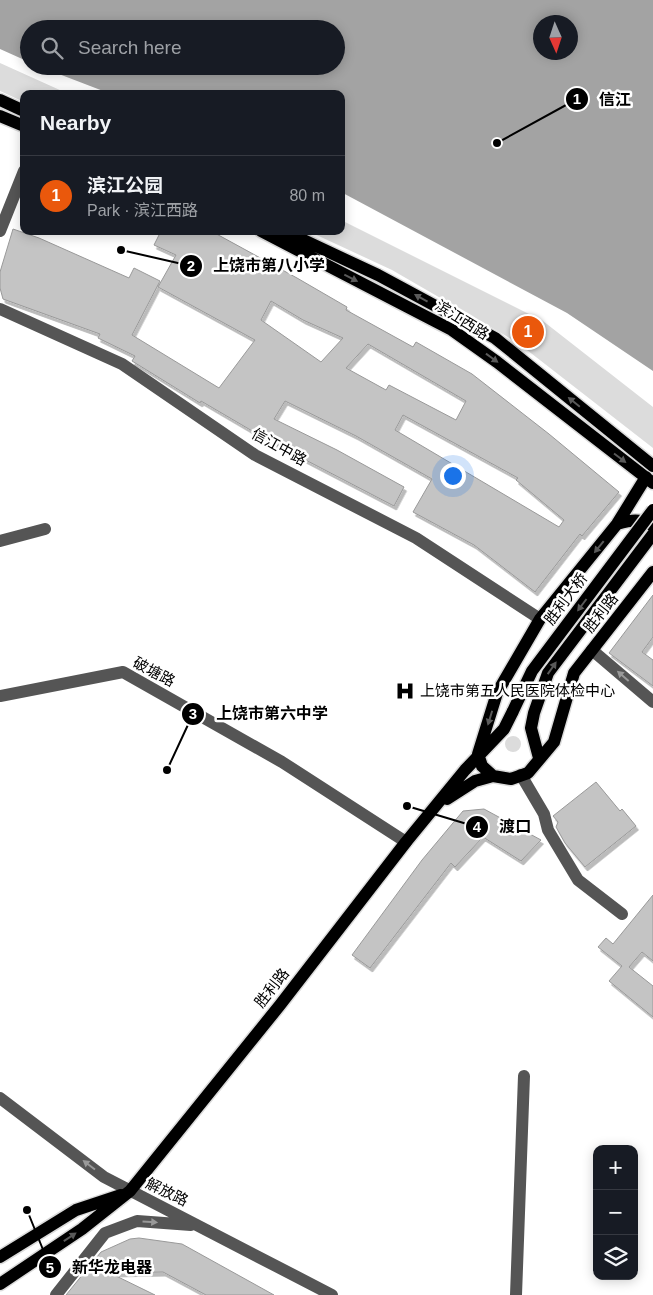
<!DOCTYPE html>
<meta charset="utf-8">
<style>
:root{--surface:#171b24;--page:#20242c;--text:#f1f3f6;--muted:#9ea1a6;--line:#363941;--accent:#ea580c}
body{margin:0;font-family:Arial,"Noto Sans SC",sans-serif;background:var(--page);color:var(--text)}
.controls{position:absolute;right:15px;bottom:15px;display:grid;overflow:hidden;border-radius:10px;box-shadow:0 2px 12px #0003}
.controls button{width:45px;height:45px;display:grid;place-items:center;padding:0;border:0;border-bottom:1px solid var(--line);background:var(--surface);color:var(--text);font:25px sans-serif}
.compass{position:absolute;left:533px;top:15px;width:45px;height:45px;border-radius:50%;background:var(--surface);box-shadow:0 2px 12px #0003;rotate:177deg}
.you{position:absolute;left:452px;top:475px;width:18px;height:18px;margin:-12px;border:4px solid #fff;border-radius:50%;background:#1a73e8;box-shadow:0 0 0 8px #1a73e833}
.badge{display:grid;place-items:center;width:32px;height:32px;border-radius:50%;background:var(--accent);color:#fff;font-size:16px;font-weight:700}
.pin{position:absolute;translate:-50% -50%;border:2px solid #fff;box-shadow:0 1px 5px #0006}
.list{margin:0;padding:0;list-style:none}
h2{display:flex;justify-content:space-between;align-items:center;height:65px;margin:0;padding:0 20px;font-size:21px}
h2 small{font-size:16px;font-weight:400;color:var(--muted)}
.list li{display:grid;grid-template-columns:32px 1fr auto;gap:15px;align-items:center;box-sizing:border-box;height:80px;padding:0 20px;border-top:1px solid var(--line)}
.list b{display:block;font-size:19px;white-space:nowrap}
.list p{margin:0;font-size:16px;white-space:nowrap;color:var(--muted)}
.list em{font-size:16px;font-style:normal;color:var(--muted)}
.icon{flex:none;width:28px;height:28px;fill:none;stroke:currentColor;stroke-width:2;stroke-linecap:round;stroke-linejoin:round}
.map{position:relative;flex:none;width:653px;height:1295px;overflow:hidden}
.search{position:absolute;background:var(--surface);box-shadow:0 2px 12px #0003;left:20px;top:20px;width:325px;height:55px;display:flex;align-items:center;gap:12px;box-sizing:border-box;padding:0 18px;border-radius:28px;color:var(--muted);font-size:19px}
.panel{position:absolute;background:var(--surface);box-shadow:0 2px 12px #0003;left:20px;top:90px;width:325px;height:145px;border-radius:10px}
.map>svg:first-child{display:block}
.green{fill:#dcdcdc}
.water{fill:#a3a3a3;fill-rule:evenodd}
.building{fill:#c4c4c4;stroke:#999;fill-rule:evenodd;filter:url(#shadow)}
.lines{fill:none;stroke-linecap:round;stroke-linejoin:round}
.major-casing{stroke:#dbdbdb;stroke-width:15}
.minor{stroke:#555;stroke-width:12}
.major{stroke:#000;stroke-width:12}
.major-bridge-casing{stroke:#dbdbdb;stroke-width:15;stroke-linecap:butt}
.major-bridge{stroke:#000;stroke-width:12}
.oneway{fill:#595959}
.oneway2{fill:#999}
.labels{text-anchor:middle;stroke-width:5;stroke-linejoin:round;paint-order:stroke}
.street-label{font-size:15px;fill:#000;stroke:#fff}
.poi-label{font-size:15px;fill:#000;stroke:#fff;text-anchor:start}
.leader{fill:none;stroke:#000;stroke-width:2}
.callout-dot{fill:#000;stroke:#fff;stroke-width:2}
.mark-label{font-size:15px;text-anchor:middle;font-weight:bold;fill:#fff}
.callout-label{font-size:16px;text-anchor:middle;font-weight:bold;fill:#000;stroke:#fff;stroke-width:5;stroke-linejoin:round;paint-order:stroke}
</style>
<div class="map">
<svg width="653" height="1295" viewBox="0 0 653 1295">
<defs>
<filter id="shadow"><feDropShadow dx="2.5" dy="4" stdDeviation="0" flood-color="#0004"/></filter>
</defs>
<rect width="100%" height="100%" fill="#fff"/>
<path class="green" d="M0 63 62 91 69 94H24V102L0 91Z
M341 220 543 321 653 407V448L518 343 392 270 308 231H341Z
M505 744a8 8 0 1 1 16 0a8 8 0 1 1-16 0Z"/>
<path class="water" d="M0 0H653V371L567 313 341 192V94H111L38 66H336V29H29V62L0 49ZM540 22H570V52H540Z"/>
<path class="building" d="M13 229 39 238 129 278 134 268 160 281 132 335 219 388 255 340 158 287 176 255 154 245 161 231H211L297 278 347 307 346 310 413 347 416 342 472 374 549 434 619 492 582 536 580 534 535 592 474 545 413 512 432 479 356 436 285 401 274 419 337 450 404 487 394 506 271 442 201 401 200 403 132 361 135 356 98 338 100 334 3 299 0 288V272ZM271 301 303 320 343 338 321 362 261 320ZM368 344 466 401 456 420 389 385 386 390 346 368ZM403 415 518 478 516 480 564 520 559 527 395 430Z
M653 595V637L642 652 653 660V686L609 653Z
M596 782 620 811 622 809 636 826 585 867 565 843 556 827 558 822 553 816Z
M484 809 541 840 521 861 483 837 455 867 451 863 370 968 352 955 422 860 463 811Z
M653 895V961L642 952 629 967 653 986V1017L609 981 622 966 598 947 606 938 613 944Z
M139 1238 182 1244 274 1295H206L163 1272 110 1273 155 1295H66L101 1252 130 1239Z"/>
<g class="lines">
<g class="major-casing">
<path id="major" d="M0 100 24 111
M0 116 24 126
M261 231 452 330 497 362 653 483
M284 231 378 275 495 338 653 466
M646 477 617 524 540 619 497 693 478 754 482 766 493 776 511 779 528 773 554 742 574 673 653 572
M617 524C631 520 640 518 653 526
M539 758 531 728 534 713 548 673 653 534
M447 799 475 781 493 776
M0 1257 76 1210 121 1195
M0 1284 82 1229 130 1191 280 1005 406 842 465 770 504 729 513 711"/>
</g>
<path class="minor" d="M0 231 24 171
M0 309 122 364 255 455 416 538 540 619
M0 541 45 529
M592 650 653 702
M0 696 123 672 282 762 406 842
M521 775 544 814 548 830 578 880 622 914
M0 1098 104 1177 332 1295
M56 1295 105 1233 137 1221 191 1225
M516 1295 524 1076"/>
<use href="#major" class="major"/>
<g class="major-bridge-casing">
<path id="major-bridge" d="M513 711 532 671 653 510"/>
</g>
<use href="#major-bridge" class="major-bridge"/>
</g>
<defs><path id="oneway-solid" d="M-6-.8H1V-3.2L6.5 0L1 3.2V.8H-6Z" transform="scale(1.25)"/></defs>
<g class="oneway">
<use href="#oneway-solid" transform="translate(351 278) rotate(27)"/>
<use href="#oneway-solid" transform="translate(421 298) rotate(-151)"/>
<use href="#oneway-solid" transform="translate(492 358) rotate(36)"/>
<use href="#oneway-solid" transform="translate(574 402) rotate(-141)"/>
<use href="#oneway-solid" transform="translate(620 458) rotate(37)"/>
<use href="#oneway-solid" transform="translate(599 547) rotate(129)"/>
<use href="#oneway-solid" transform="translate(582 605) rotate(127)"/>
<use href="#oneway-solid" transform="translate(552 668) rotate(-55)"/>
<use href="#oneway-solid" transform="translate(490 718) rotate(107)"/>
<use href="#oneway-solid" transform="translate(70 1237) rotate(-34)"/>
</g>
<g class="oneway2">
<use href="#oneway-solid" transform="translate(623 676) rotate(-139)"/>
<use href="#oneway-solid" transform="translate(89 1165) rotate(-143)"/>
<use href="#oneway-solid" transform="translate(150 1222) rotate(4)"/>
</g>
<defs>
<g id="hospital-bare" transform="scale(1.5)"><path d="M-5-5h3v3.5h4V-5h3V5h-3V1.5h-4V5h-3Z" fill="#000" stroke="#fff" stroke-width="2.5" paint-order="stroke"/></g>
</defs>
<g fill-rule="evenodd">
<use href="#hospital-bare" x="405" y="691"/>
</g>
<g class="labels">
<g class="street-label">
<text transform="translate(462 320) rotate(32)" y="5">滨江西路</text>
<text transform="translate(279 447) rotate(29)" y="5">信江中路</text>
<text transform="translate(566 599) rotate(-53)" y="5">胜利大桥</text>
<text transform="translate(601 613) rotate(-52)" y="5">胜利路</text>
<text transform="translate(154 672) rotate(28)" y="5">破塘路</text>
<text transform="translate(272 988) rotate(-52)" y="5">胜利路</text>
<text transform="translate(167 1192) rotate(26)" y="5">解放路</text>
</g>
<g class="poi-label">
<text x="420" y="696">上饶市第五人民医院体检中心</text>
</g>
</g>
<path class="leader" d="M497 143L577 99M121 250L191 266M167 770L193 714M407 806L477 827M27 1210L50 1267"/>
<g class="callout-dot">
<circle cx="497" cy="143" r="5"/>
<circle cx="121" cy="250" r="5"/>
<circle cx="167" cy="770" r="5"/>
<circle cx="407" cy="806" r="5"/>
<circle cx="27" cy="1210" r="5"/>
<circle cx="577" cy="99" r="12"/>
<circle cx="191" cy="266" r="12"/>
<circle cx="193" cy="714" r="12"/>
<circle cx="477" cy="827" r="12"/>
<circle cx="50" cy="1267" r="12"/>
</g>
<g class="mark-label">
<text x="577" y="104">1</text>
<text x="191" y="271">2</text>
<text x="193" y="719">3</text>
<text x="477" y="832">4</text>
<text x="50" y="1273">5</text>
</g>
<g class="callout-label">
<text x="615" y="105">信江</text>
<text x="269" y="271">上饶市第八小学</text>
<text x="272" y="719">上饶市第六中学</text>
<text x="515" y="832">渡口</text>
<text x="112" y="1273">新华龙电器</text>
</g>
</svg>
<div class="controls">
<button>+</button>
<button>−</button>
<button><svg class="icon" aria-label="layers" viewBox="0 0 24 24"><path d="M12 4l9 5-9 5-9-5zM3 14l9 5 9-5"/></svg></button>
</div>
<svg class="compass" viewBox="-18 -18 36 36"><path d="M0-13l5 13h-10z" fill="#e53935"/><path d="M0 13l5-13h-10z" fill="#9ea1a6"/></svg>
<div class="you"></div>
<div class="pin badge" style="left:528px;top:332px">1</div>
<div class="search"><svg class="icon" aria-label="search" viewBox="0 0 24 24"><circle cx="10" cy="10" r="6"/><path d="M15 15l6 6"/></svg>Search here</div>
<section class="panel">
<h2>Nearby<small></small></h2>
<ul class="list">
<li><span class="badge">1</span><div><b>滨江公园</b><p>Park · 滨江西路</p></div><em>80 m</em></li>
</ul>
</section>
</div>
